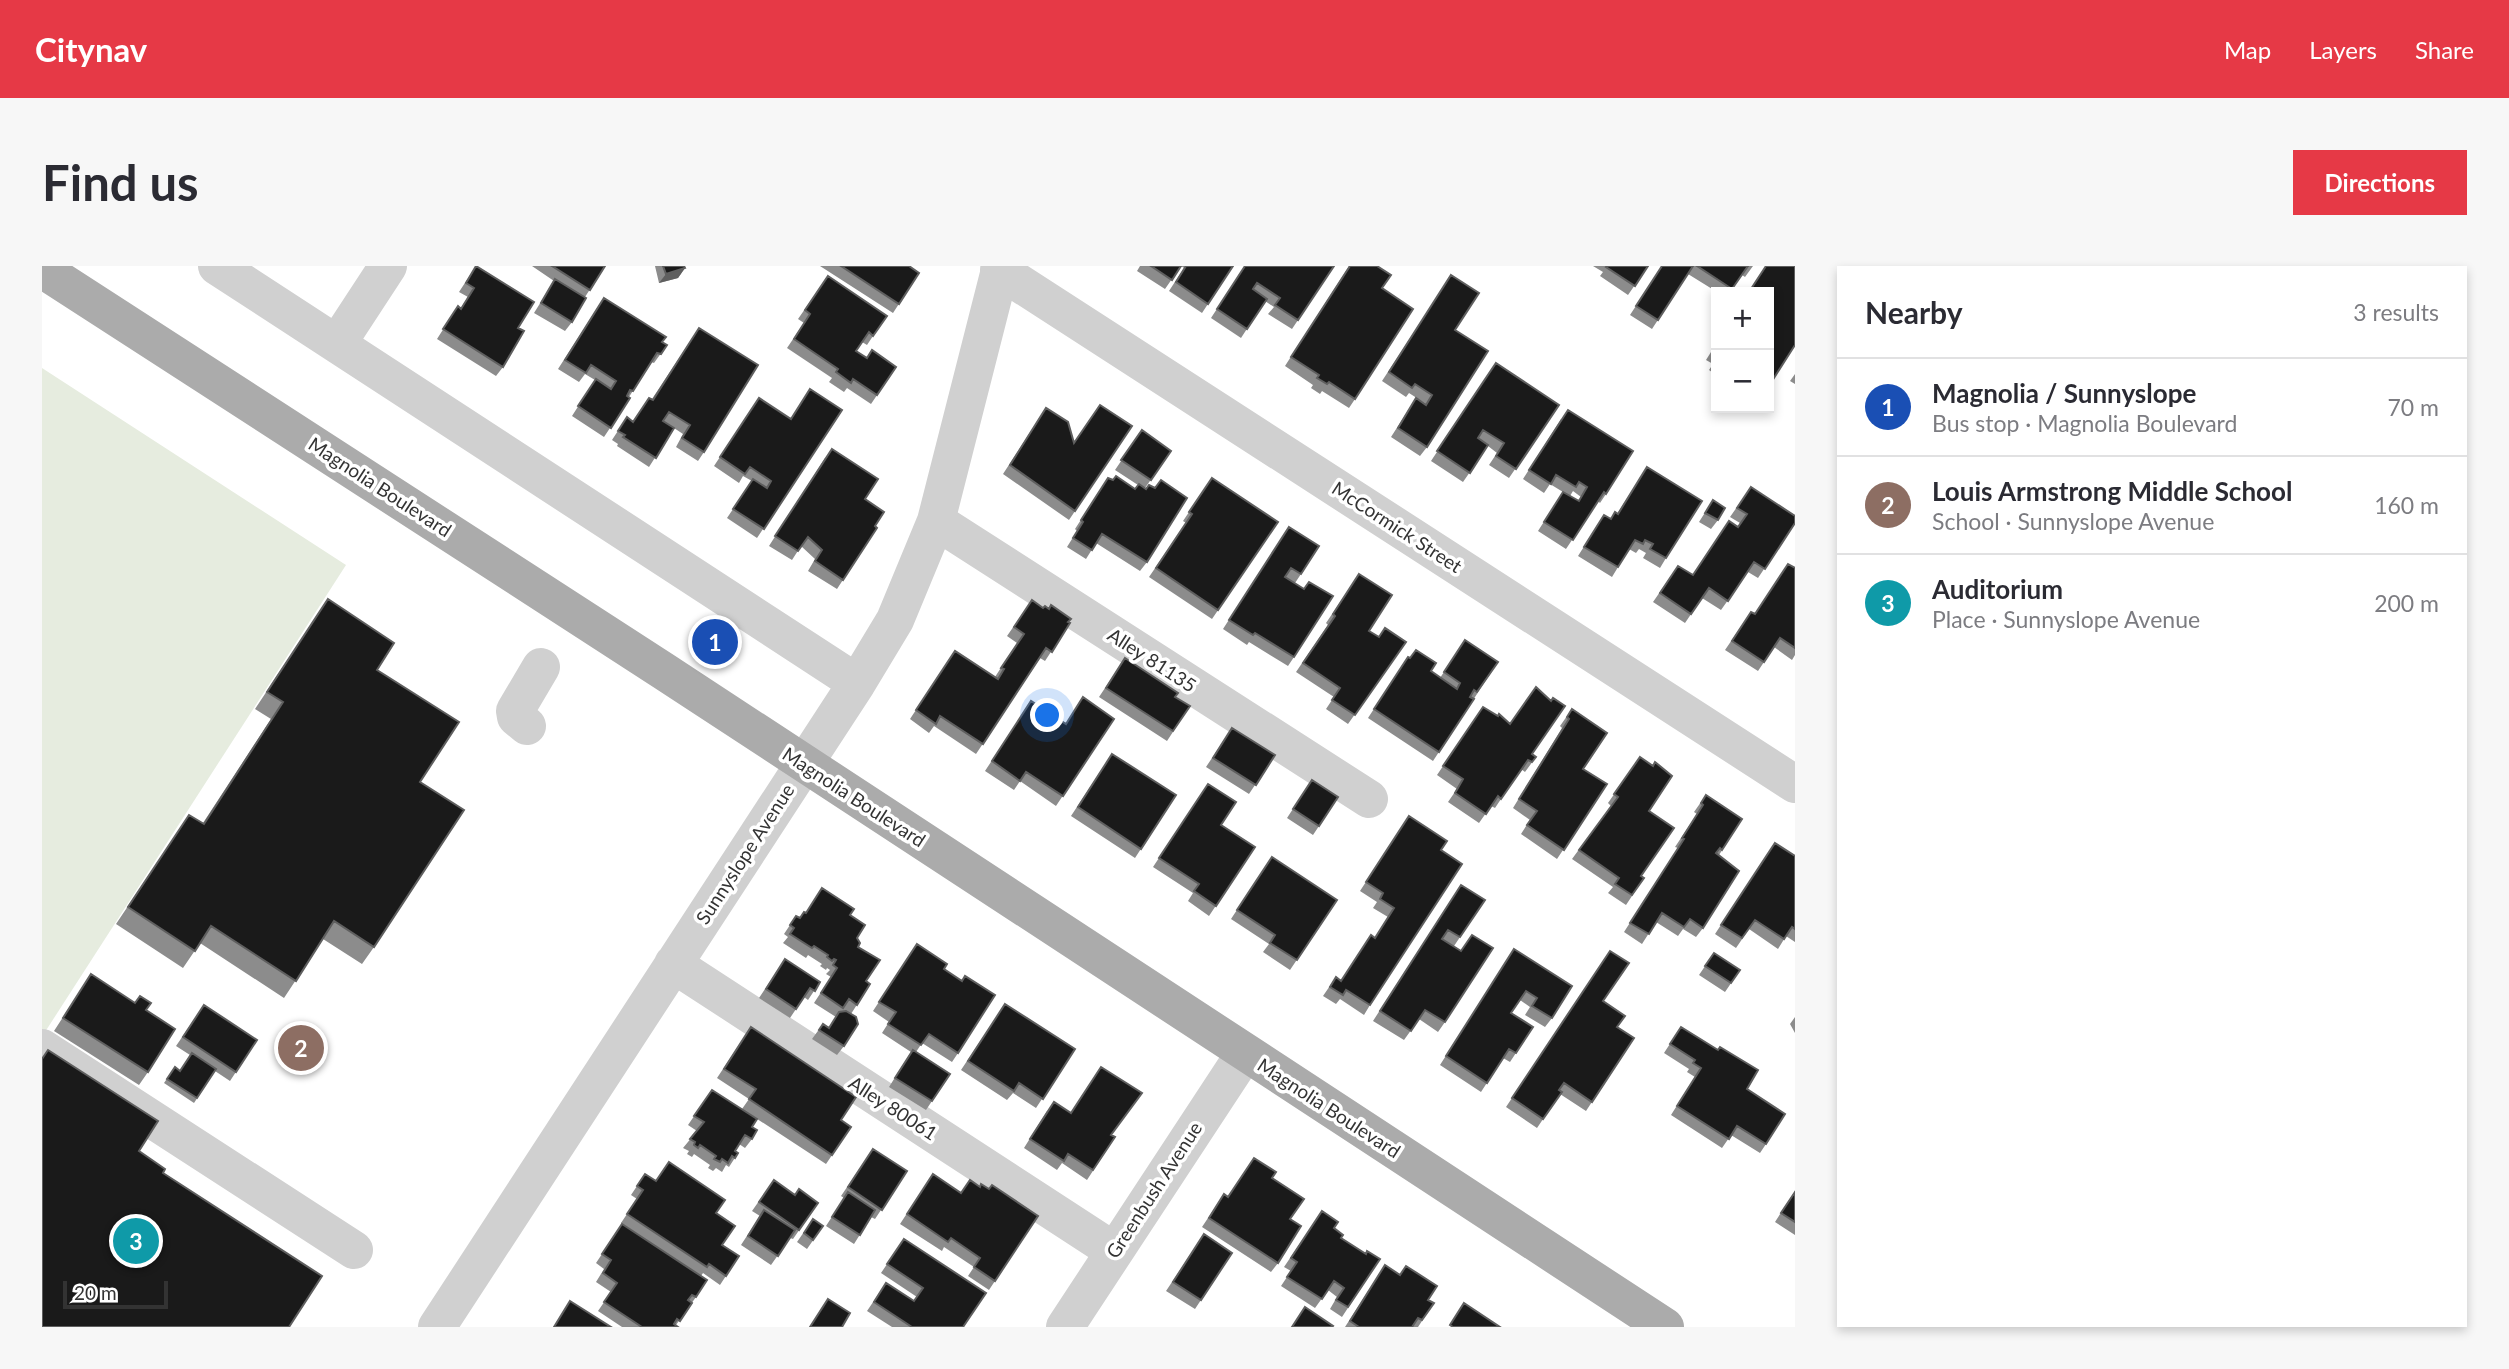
<!DOCTYPE html>
<meta charset="utf-8">
<style>
:root{--surface:#fff;--page:#f7f7f7;--text:#2b2b33;--muted:#7c7c81;--line:#e1e1e2;--accent:#e63946}
body{margin:0;font-family:Lato,sans-serif;background:var(--page);color:var(--text)}
.controls{position:absolute;right:21px;top:21px;display:grid;overflow:hidden;border-radius:0px;box-shadow:0 4px 10px #0003}
.controls button{width:63px;height:63px;display:grid;place-items:center;padding:0;border:0;border-bottom:2px solid var(--line);background:var(--surface);color:var(--text);font:35px sans-serif}
.scale{position:absolute;left:21px;bottom:18px;width:105px;box-sizing:border-box;padding-left:7px;border:4px solid #333;border-top:0;font-size:19px;line-height:24px;white-space:nowrap;color:#333;-webkit-text-stroke:5px #fff;paint-order:stroke}
.you{position:absolute;left:1006px;top:450px;width:24px;height:24px;margin:-18px;border:5px solid #fff;border-radius:50%;background:#1a73e8;box-shadow:0 0 0 10px #1a73e833}
.badge{display:grid;place-items:center;width:46px;height:46px;border-radius:50%;background:var(--accent);color:#fff;font-size:23px;font-weight:700}
.pin{position:absolute;translate:-50% -50%;border:4px solid #fff;box-shadow:0 2px 7px #0006}
.list{margin:0;padding:0;list-style:none}
h2{display:flex;justify-content:space-between;align-items:center;height:91px;margin:0;padding:0 28px;font-size:30px}
h2 small{font-size:23px;font-weight:400;color:var(--muted)}
.list li{display:grid;grid-template-columns:46px 1fr auto;gap:21px;align-items:center;box-sizing:border-box;height:98px;padding:0 28px;border-top:2px solid var(--line)}
.list b{display:block;font-size:26px;white-space:nowrap}
.list p{margin:0;font-size:23px;white-space:nowrap;color:var(--muted)}
.list em{font-size:23px;font-style:normal;color:var(--muted)}
.map{position:relative;flex:none;width:1753px;height:1061px;overflow:hidden;border-radius:0px}
header{display:flex;align-items:center;gap:42px;box-sizing:border-box;height:98px;padding:0 35px;background:var(--accent);color:#fff}
header strong{font-size:33px}
nav{display:flex;gap:38px;margin-inline-start:auto;font-size:24px}
.intro{display:flex;align-items:center;justify-content:space-between;box-sizing:border-box;height:168px;padding:0 42px}
h1{margin:0;font-size:49px}
.button{padding:18px 32px;border-radius:0px;background:var(--accent);color:#fff;font-size:24px;font-weight:700}
main{display:flex;gap:42px;padding:0 42px}
aside{flex:1;background:var(--surface);border-radius:0px;box-shadow:0 4px 10px #0003}
.map>svg:first-child{display:block}
.green{fill:#e6ecdf}
.lines{fill:none;stroke-linecap:round;stroke-linejoin:round}
.minor{stroke:#d0d0d0;stroke-width:38}
.major{stroke:#ababab;stroke-width:38}
.wall{fill:#8c8c8c;fill-rule:evenodd}
.shaded-wall{fill:#5f5f5f}
.building{fill:#1a1a1a;stroke:#5f5f5f;stroke-width:2}
.labels{text-anchor:middle;stroke-width:7;stroke-linejoin:round;paint-order:stroke}
.street-label{font-size:19px;fill:#333;stroke:#fff}
</style>
<header>
<strong>Citynav</strong>
<nav><a>Map</a><a>Layers</a><a>Share</a></nav>
</header>
<div class="intro"><h1>Find us</h1><a class="button">Directions</a></div>
<main>
<div class="map">
<svg width="1753" height="1061" viewBox="0 0 1753 1061">
<rect width="100%" height="100%" fill="#fff"/>
<path class="green" d="M0 102 304 299 3 766 0 764Z"/>
<g class="lines">
<path class="minor" d="M175 0 815 417
M957 4 1753 518
M295 78 346 0
M894 255 1327 533
M485 460 474 451 473 445 499 401
M631 698 1072 985
M0 782 312 984
M395 1061 815 417 853 354 894 255 959 0
M1023 1061 1203 787"/>
<path class="major" d="M0 3 623 406 1623 1061"/>
</g>
<path class="wall" d="M434 0 476 62 461 101 454 110 395 73 416 40 419 42 426 31 417 26Z
M490 0H563L543 31 530 56 523 65 492 47 512 15Z
M613 0H642L643 2 636 12 617 17Z
M778 0H867L877 7 851 47Z
M1098 0H1139L1123 23 1095 5Z
M1139 0H1191L1160 47 1127 25 1142 2Z
M1203 0H1292L1250 63 1226 48 1232 41 1223 35 1199 72 1169 52Z
M1307 0 1340 22 1313 133 1307 142 1280 125 1278 128 1269 122 1271 119 1243 100Z
M1551 0H1606L1586 29 1558 10 1561 6Z
M1620 0H1711L1703 11 1700 9 1688 26H1675L1646 8 1610 63 1588 49Z
M786 10 831 70 825 79 820 76 814 85 824 92 854 101 829 138 805 122 802 126 787 116 790 112 745 82 762 57 756 53Z
M1403 19 1413 64 1385 181 1378 190 1349 171 1374 132 1384 138 1367 127 1364 131 1340 115Z
M556 41 625 79 612 97 609 96 587 131 588 132 562 171 530 150 553 114 543 108 537 116 516 103Z
M657 62 662 186 656 195 634 181 641 168 632 162 607 201 575 180 576 178 570 174 585 151 591 155 607 132 610 133Z
M1674 78V109L1667 104 1671 98 1664 94Z
M1454 97 1517 139 1467 212 1447 199 1455 187 1446 180 1421 216 1389 195Z
M1753 108V118L1748 115Z
M717 132 749 153 800 144 715 272 685 252 710 215 701 210 697 217 672 200Z
M998 151 1032 176 1090 160 1027 254 961 208Z
M1519 153 1564 228 1558 237 1556 235 1524 283 1496 265 1521 226 1508 218 1502 227 1481 213ZM1531 225 1539 231 1536 235 1528 230Z
M1100 164 1129 185 1103 222 1105 296 1098 305 1054 277 1044 293 1025 281 1035 265 1033 263 1060 221 1071 214 1093 223 1096 219 1073 204Z
M783 192 823 233 833 260 835 262 795 323 766 305 773 293 759 280 750 294 727 280Z
M1605 201 1624 292 1618 302 1601 292 1604 287 1597 283 1594 287 1587 283 1570 311 1536 290 1562 249 1569 253 1575 248Z
M1170 212 1236 256 1170 353 1107 311 1144 257 1141 255Z
M1709 221 1753 257 1716 312 1706 306 1679 344 1660 332 1643 357 1611 336 1636 300 1651 309 1696 261 1698 257 1688 251Z
M1671 234 1676 254 1669 263 1657 256Z
M1241 270 1259 308 1253 317 1252 391 1246 400 1207 376 1205 379 1181 363Z
M1753 302V389L1750 394 1732 381 1716 405 1683 384 1709 346 1712 348Z
M1317 308 1327 365 1337 371 1364 376 1306 458 1284 443 1292 431 1254 406 1286 359 1284 357Z
M286 333 335 404 378 516 332 681 320 698 281 673 242 732 158 677 141 702 74 658 147 549 161 557 229 453 213 443Z
M990 334 1001 342 1028 357 1003 395 998 392 934 488 892 460 887 467 868 453 913 385 953 411 975 377 965 370Z
M1423 374 1456 396 1391 495 1326 452 1360 400 1389 405 1398 412Z
M1083 392 1133 431 1148 440 1125 475 1057 431Z
M989 435 1023 458 1072 453 1014 540 978 515 972 524 943 505Z
M1441 441 1494 491 1483 506 1479 503 1453 542 1449 540 1437 557 1406 536 1415 523 1395 509Z
M1530 443 1541 503 1565 518 1515 593 1479 568 1488 554 1471 542 1520 462 1518 460Z
M1190 462 1233 489 1207 528 1164 501Z
M1070 488 1134 529 1093 592 1029 550Z
M1598 491 1607 545 1599 610 1602 612 1584 639 1566 627 1571 621 1530 593 1569 540 1566 537Z
M1270 514 1277 560 1271 569 1245 552Z
M1166 518 1179 559 1213 581 1167 650 1146 635 1151 627 1111 601Z
M1664 529 1700 553 1677 589 1661 662 1654 671 1641 663 1636 670 1614 656 1600 678 1582 666 1636 582 1633 581 1655 548 1652 546Z
M1367 550 1399 584 1328 739 1322 749 1298 733 1294 738 1281 730 1294 711 1299 715 1333 672 1346 651 1331 642 1335 636 1318 625Z
M1733 577 1753 590V676L1744 670 1736 683 1707 663 1694 682 1673 668Z
M1230 591 1295 634 1248 704 1221 686 1227 678 1189 653Z
M780 622 808 649 815 672 824 715 828 718 809 748 802 780 795 789 770 773 781 758 787 762 794 751 772 737 789 711 784 708 788 704 785 702 784 704 778 700 780 698 766 689 764 692 741 677 746 671 742 668 748 659 764 647Z
M1413 628 1443 634 1412 680 1419 685 1403 756 1396 766 1377 753 1362 774 1331 755Z
M875 678 902 703 916 787 910 796 880 777 874 786 908 808 884 844 847 821 869 786 840 767 847 756 831 745Z
M1568 685 1561 735 1575 761 1592 772 1544 845 1518 828 1495 862 1464 841Z
M1672 687 1698 704 1683 726 1657 709Z
M1466 692 1510 752 1503 761 1483 749 1488 741 1478 734 1469 747 1491 761 1468 796 1461 792 1439 826 1398 799Z
M743 693 778 716 766 734 762 731 748 752 717 732Z
M49 708 104 744 106 806 97 819 12 765Z
M963 738 1033 783 994 842 971 827 965 834 919 804Z
M162 739 215 774 188 815 173 805 152 837 122 817 133 801 138 805 148 789 134 780Z
M1753 751V767L1748 758Z
M709 761 799 854 809 861 784 898 700 843 707 833 675 812Z
M1639 761 1705 823 1724 878 1718 887 1689 869 1680 882 1629 849 1653 811 1645 806 1647 803 1622 787Z
M670 824 710 861V873L703 882 697 878 693 885 696 887 687 901 684 899 680 906 674 902 671 905 666 902 668 899 652 888 650 891 645 888 647 885 641 882 655 865 646 859Z
M1005 845 1028 847 1073 871 1045 914 1020 897 1015 904 982 882Z
M831 883 865 905 833 953 829 951 812 978 784 960 802 932 799 930Z
M603 908 614 915 674 947 680 979 697 990 678 1019 661 1007 659 1010 654 1031 634 1059 636 1061H580L556 1045 569 1026 554 1016 562 1003 554 997 580 958 609 977 579 957 595 933 589 929Z
M891 908 919 927 938 921 996 950 947 1024 926 1010 932 1001 902 981 900 985 858 958Z
M1230 912 1248 953 1236 997 1229 1006 1160 961 1182 928 1186 931Z
M732 914 753 929 776 937 751 973 748 972 729 999 699 979 718 950 710 945Z
M1753 925V969L1733 956Z
M1280 945 1299 972 1324 988 1338 993 1300 1051 1288 1043 1295 1031 1286 1024 1273 1042 1239 1020 1249 1005 1242 1001Z
M771 953 781 960 765 983 755 976Z
M1162 968 1190 987 1153 1043 1124 1025Z
M862 973 921 1061H850L825 1045 844 1017 872 1035 875 1031 839 1007Z
M1337 1008 1392 1037 1376 1061H1303Z"/>
<path class="shaded-wall" d="M643 2 636 12 617 17 624 8Z"/>
<path class="building" d="M434 0 492 36 476 62 482 65 461 101 401 63 416 40 419 43 432 22 424 17Z
M510 0H563L548 24Z
M621 0H642L643 2 624 8Z
M799 0H867L877 7 857 38Z
M1109 0H1139L1130 14Z
M1144 0H1191L1166 38 1134 16Z
M1203 0H1292L1256 54 1233 39 1238 32 1215 17 1211 23 1225 33 1205 63 1175 43Z
M1308 0H1335L1349 9 1340 22 1371 43 1313 133 1287 116 1285 118 1275 112 1277 109 1249 91Z
M1565 0H1606L1593 20 1564 1Z
M1620 0H1651L1616 54 1594 40Z
M1655 0H1706L1690 23Z
M1724 0H1753V79L1730 115 1727 113V26H1707Z
M1409 9 1437 27 1413 64 1446 85 1385 181 1356 162 1374 132 1384 139 1390 129 1373 118 1370 122 1347 106Z
M786 10 845 50 831 70 827 66 814 85 825 92 830 84 854 101 835 129 811 113 809 117 794 106 796 103 752 73 768 48 763 44Z
M513 13 544 32 530 56 499 37Z
M562 32 624 71 620 76 625 79 619 88 615 87 591 125 588 124 585 130 588 132 569 162 536 140 554 113 569 123 574 115 549 99 544 107 523 94Z
M657 62 716 99 662 186 640 172 648 159 627 146 621 155 632 162 614 192 581 171 583 169 576 165 585 151 591 156 607 132 611 134Z
M1454 97 1517 139 1474 203 1454 190 1462 177 1441 164 1436 172 1446 179 1428 207 1395 185Z
M768 123 800 144 722 263 691 243 711 213 725 222 729 215 708 201 703 208 678 191 717 132 749 153Z
M1058 139 1090 160 1033 245 968 199 1004 142 1026 156 1032 177Z
M1526 144 1591 185 1564 228 1562 226 1531 274 1502 256 1521 226 1537 235 1545 221 1537 216 1534 221 1514 209 1509 218 1487 204Z
M1100 164 1129 185 1109 214 1079 194Z
M790 183 836 213 823 233 842 246 833 260 835 262 801 314 773 295 780 284 766 271 756 285 733 270Z
M1605 201 1660 235 1624 292 1608 283 1611 278 1603 274 1601 278 1593 274 1576 301 1542 281 1562 249 1569 253 1573 246 1576 248Z
M1074 210 1093 223 1097 218 1104 223 1107 219 1113 222 1119 214 1145 232 1105 296 1060 268 1050 284 1031 272 1041 256 1039 254 1066 212 1071 214Z
M1170 212 1236 256 1176 344 1114 302 1150 248 1147 246Z
M1709 221 1753 250V257L1723 303 1712 296 1686 335 1667 322 1649 348 1618 327 1636 300 1651 309 1687 255 1696 261 1705 248 1695 242Z
M1671 234 1683 242 1676 254 1663 247Z
M1247 261 1277 280 1259 308 1249 302 1243 311 1262 323 1267 316 1291 330 1252 391 1213 367 1211 369 1187 354Z
M1746 298 1753 302V382L1738 372 1722 396 1690 375 1709 346 1713 348Z
M1317 308 1350 329 1327 365 1337 371 1343 362 1364 376 1313 449 1290 434 1298 422 1261 397 1293 350 1291 348Z
M286 333 352 377 335 404 417 456 378 516 422 544 332 681 292 655 254 715 169 660 153 685 86 641 147 549 162 558 241 436 225 426Z
M990 334 1001 342 1003 340 1007 343 1009 339 1029 353 1026 356 1028 357 1010 386 1004 382 941 478 898 450 894 458 874 444 913 385 956 413 962 403 959 402 982 368 972 361Z
M1423 374 1456 396 1435 426 1432 424 1428 431 1432 433 1397 486 1332 443 1366 391 1368 392 1374 384 1394 397 1389 405 1415 423 1418 417 1402 406Z
M1083 392 1136 427 1133 431 1148 440 1131 465 1064 422Z
M1494 421 1509 435 1511 432 1523 440 1490 488 1494 491 1490 496 1486 494 1459 533 1456 530 1444 548 1413 527 1421 513 1401 500 1441 441 1456 450 1457 448 1468 458Z
M1041 431 1072 453 1021 530 984 506 978 515 950 495 989 435 1024 458Z
M1530 443 1565 467 1541 503 1565 518 1522 584 1485 559 1495 545 1477 533 1527 453 1525 451Z
M1190 462 1233 489 1214 519 1171 492Z
M1070 488 1134 529 1099 583 1036 541Z
M1598 491 1611 500 1613 496 1630 510 1607 545 1632 562 1599 610 1602 612 1590 629 1573 618 1577 612 1537 584 1576 531 1572 528Z
M1270 514 1296 531 1277 560 1251 543Z
M1166 518 1194 536 1179 559 1213 581 1174 640 1152 625 1157 618 1117 592Z
M1664 529 1700 553 1680 584 1678 582 1674 587 1697 605 1661 662 1648 653 1642 661 1620 647 1607 668 1588 657 1642 573 1640 572 1661 539 1659 537Z
M1367 550 1405 575 1399 584 1420 598 1328 739 1304 724 1301 729 1288 721 1294 711 1299 715 1329 669 1333 672 1352 642 1338 633 1341 627 1324 616Z
M1733 577 1753 590V663L1750 661 1742 673 1713 654 1700 672 1679 659Z
M1230 591 1295 634 1255 694 1228 677 1233 669 1195 644Z
M1419 619 1443 634 1418 671 1406 664 1400 673 1419 685 1430 669 1451 682 1403 756 1383 744 1369 765 1338 745Z
M780 622 812 643 808 649 823 659 815 672 818 677 816 681 838 694 824 715 828 718 815 739 807 733 801 742 779 727 795 702 791 699 794 694 792 693 790 695 785 691 786 689 772 680 770 682 748 668 752 662 748 659 754 650 758 652 762 646 764 647Z
M875 678 905 698 902 703 920 715 923 710 953 729 916 787 887 768 879 779 846 758 854 746 837 736Z
M1472 683 1530 720 1510 752 1490 740 1495 732 1484 725 1469 747 1491 761 1474 787 1467 783 1445 817 1404 790Z
M1568 685 1587 697 1561 735 1583 750 1575 761 1592 772 1550 836 1522 817 1517 824 1520 826 1501 853 1470 832Z
M1672 687 1698 704 1689 717 1663 700Z
M743 693 778 716 773 725 768 722 754 743 724 723Z
M49 708 93 737 98 730 109 737 104 744 133 763 106 806 21 752Z
M963 738 1033 783 1001 833 977 817 972 825 926 795Z
M162 739 215 774 194 806 141 771Z
M804 745 814 751 816 758 802 780 777 764 781 758 787 762 797 746Z
M709 761 814 831 799 854 809 861 790 889 707 833 714 823 682 803Z
M1639 761 1676 784 1678 781 1716 804 1705 823 1743 848 1724 878 1695 860 1687 873 1635 840 1659 802 1651 797 1653 794 1628 778Z
M6 784 116 855 97 885 123 903 121 907 280 1010 247 1061H0V793Z
M871 784 908 808 890 835 853 812Z
M150 787 174 803 155 832 125 813 133 801 138 805Z
M1059 801 1100 827 1069 869 1073 871 1051 904 1026 888 1022 895 988 873 1012 836 1029 847Z
M670 824 715 853 710 861 715 864 710 873 703 869 693 885 696 887 693 892 690 890 686 897 680 893 678 896 672 893 674 890 658 879 656 882 652 879 653 876 648 873 662 856 652 850Z
M831 883 865 905 840 944 806 921Z
M1212 892 1234 906 1230 912 1262 933 1248 953 1259 960 1236 997 1167 952 1182 928 1186 931Z
M627 896 683 934 674 947 693 960 680 979 697 990 684 1010 667 998 665 1001 585 948 601 924 595 920 603 908 614 915Z
M891 908 919 927 928 914 938 921 939 918 947 923 950 919 996 950 953 1015 932 1001 938 992 909 972 906 976 865 948Z
M732 914 753 929 757 923 776 937 757 964 717 936Z
M806 926 833 944 818 969 790 951Z
M1753 926V956L1739 947Z
M722 944 753 964 736 990 706 970Z
M1280 945 1296 956 1292 962 1301 969 1299 972 1324 988 1325 985 1338 993 1306 1041 1294 1034 1302 1022 1292 1015 1280 1033 1245 1011 1255 996 1249 992Z
M771 953 781 960 771 974 762 967Z
M580 958 665 1014 654 1031 650 1029 646 1034 650 1037 638 1055 635 1053 632 1058 636 1061H600L562 1036 575 1017 561 1007 569 994 560 988Z
M1162 968 1190 987 1159 1034 1131 1016Z
M862 973 944 1027 921 1061H870L832 1036 844 1017 872 1035 881 1022 845 998Z
M1343 999 1358 1009 1364 1000 1395 1020 1386 1034 1392 1037 1380 1054 1376 1052 1370 1061H1317L1308 1055Z
M786 1033 808 1047 800 1061H768Z
M528 1035 569 1061H512Z
M1422 1037 1458 1061H1411L1408 1059Z
M1263 1041 1291 1060 1290 1061H1250Z"/>
<g class="labels">
<g class="street-label">
<text transform="translate(338 221) rotate(33)" y="7">Magnolia Boulevard</text>
<text transform="translate(1355 261) rotate(33)" y="7">McCormick Street</text>
<text transform="translate(1110 394) rotate(33)" y="7">Alley 81135</text>
<text transform="translate(812 531) rotate(33)" y="7">Magnolia Boulevard</text>
<text transform="translate(703 588) rotate(-57)" y="7">Sunnyslope Avenue</text>
<text transform="translate(851 842) rotate(33)" y="7">Alley 80061</text>
<text transform="translate(1287 842) rotate(33)" y="7">Magnolia Boulevard</text>
<text transform="translate(1112 924) rotate(-57)" y="7">Greenbush Avenue</text>
</g>
</g>
</svg>
<div class="controls">
<button>+</button>
<button>−</button>
</div>
<div class="scale">20 m</div>
<div class="you"></div>
<div class="pin badge" style="left:673px;top:376px;background:#1a4fb4">1</div>
<div class="pin badge" style="left:259px;top:782px;background:#8d6e63">2</div>
<div class="pin badge" style="left:94px;top:975px;background:#0f9aa8">3</div>
</div>
<aside>
<h2>Nearby<small>3 results</small></h2>
<ul class="list">
<li><span class="badge" style="background:#1a4fb4">1</span><div><b>Magnolia / Sunnyslope</b><p>Bus stop · Magnolia Boulevard</p></div><em>70 m</em></li>
<li><span class="badge" style="background:#8d6e63">2</span><div><b>Louis Armstrong Middle School</b><p>School · Sunnyslope Avenue</p></div><em>160 m</em></li>
<li><span class="badge" style="background:#0f9aa8">3</span><div><b>Auditorium</b><p>Place · Sunnyslope Avenue</p></div><em>200 m</em></li>
</ul>
</aside>
</main>
